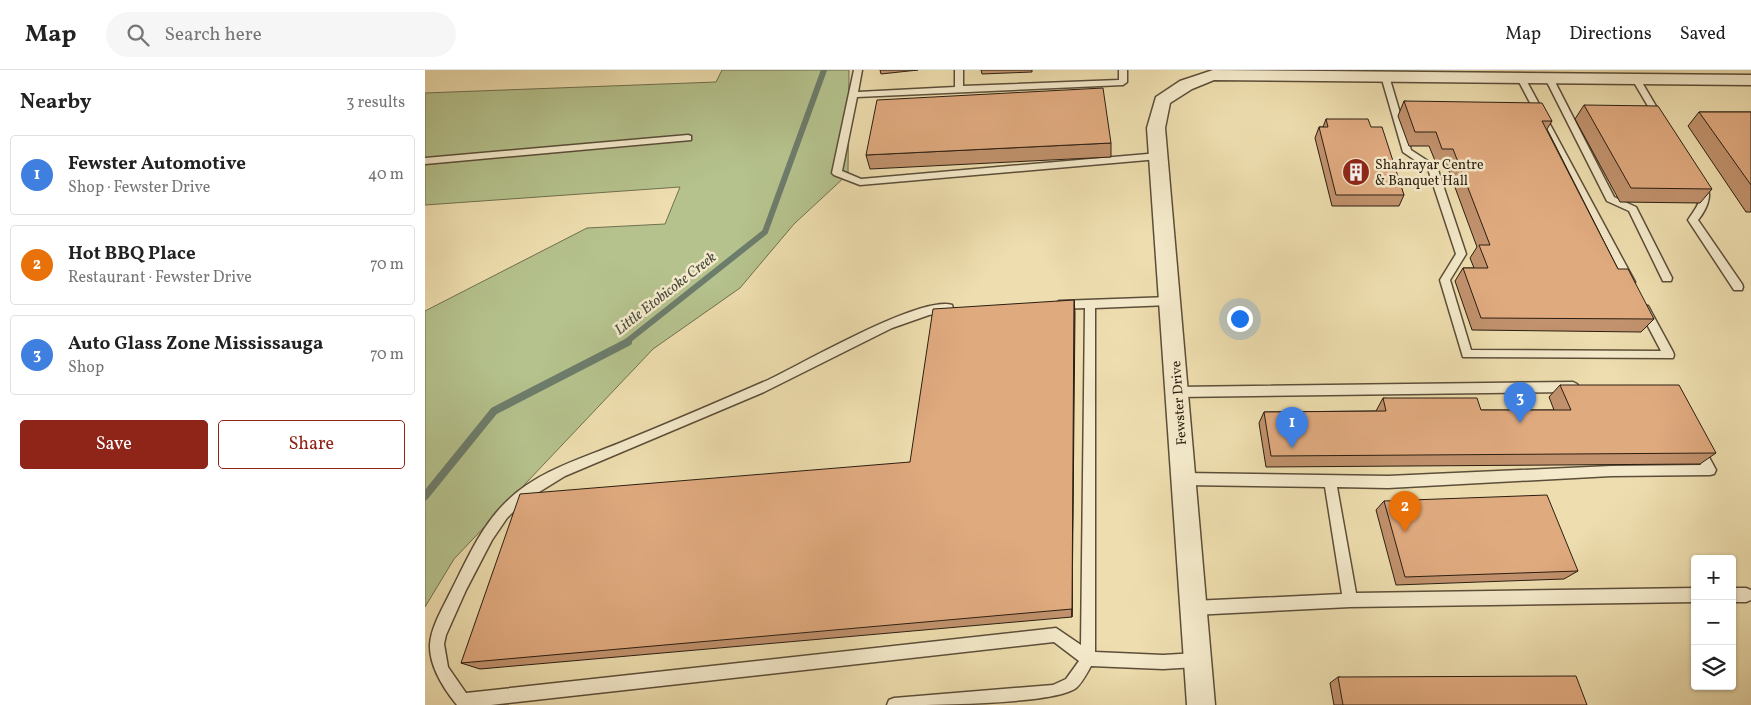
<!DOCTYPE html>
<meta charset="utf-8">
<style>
:root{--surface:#fff;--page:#f6f6f6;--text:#222;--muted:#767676;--line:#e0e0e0;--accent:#8f2418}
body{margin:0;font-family:Vollkorn,serif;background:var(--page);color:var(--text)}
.controls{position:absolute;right:15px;bottom:15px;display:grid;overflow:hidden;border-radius:5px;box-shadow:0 1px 4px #0004}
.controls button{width:45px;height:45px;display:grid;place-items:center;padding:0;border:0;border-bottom:1px solid var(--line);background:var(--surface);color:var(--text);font:25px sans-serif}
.you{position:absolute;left:814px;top:248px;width:18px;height:18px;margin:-12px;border:4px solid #fff;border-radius:50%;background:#1a73e8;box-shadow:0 0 0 8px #1a73e833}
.badge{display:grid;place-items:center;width:32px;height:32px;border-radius:50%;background:var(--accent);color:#fff;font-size:16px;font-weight:700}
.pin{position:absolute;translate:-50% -41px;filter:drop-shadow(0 1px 2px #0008)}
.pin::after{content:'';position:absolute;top:26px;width:18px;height:15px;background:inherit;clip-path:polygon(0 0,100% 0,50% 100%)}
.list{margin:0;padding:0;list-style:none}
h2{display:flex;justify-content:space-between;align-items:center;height:65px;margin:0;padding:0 20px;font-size:21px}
h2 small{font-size:16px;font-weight:400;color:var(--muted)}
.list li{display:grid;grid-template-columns:32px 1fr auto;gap:15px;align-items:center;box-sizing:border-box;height:80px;margin:0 10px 10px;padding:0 10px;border:1px solid var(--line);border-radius:5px}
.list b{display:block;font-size:19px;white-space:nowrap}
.list p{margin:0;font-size:16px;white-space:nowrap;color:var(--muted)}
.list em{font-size:16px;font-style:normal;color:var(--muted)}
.actions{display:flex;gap:10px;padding:15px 20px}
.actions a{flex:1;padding:11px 0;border:1px solid var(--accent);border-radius:5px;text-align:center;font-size:18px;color:var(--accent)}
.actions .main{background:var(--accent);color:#fff}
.icon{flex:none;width:28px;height:28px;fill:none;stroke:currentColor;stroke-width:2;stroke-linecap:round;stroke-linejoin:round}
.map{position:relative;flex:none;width:1326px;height:635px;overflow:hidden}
header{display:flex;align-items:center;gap:30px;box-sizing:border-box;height:70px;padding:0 25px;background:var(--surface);border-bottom:1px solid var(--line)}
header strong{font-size:24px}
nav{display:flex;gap:28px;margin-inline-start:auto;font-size:18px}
.search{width:350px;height:45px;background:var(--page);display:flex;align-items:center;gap:12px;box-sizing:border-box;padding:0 18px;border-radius:28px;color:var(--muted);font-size:19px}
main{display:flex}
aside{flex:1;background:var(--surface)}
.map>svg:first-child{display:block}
.green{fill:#b5c28d;stroke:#707050}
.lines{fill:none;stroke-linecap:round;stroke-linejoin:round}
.stream-far1{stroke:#6d7d6c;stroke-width:6}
.stream{stroke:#6d7d6c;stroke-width:8}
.lane-casing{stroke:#5c4e39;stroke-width:3}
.street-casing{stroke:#5c4e39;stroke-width:3}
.lane{fill:#f4eacb;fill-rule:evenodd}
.street{fill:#f4eacb;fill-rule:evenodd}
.wall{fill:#c1926d;stroke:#2b1e12}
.shaded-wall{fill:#9d7759;stroke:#2b1e12}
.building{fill:#e0aa7f;stroke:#2b1e12}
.labels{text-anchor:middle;stroke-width:5;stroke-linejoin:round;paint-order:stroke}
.poi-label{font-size:14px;fill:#2b1e12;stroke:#f4eacb;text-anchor:start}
.street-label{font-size:14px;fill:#2b1e12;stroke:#f4eacb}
.water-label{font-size:15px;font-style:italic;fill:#4c4d3f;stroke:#f4eacb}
</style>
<header>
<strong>Map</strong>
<div class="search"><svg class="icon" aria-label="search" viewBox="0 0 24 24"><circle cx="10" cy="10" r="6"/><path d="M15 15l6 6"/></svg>Search here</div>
<nav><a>Map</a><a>Directions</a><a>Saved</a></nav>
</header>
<main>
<aside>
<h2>Nearby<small>3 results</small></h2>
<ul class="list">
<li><span class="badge" style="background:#3f7fe0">1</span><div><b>Fewster Automotive</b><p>Shop · Fewster Drive</p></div><em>40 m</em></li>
<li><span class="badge" style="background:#e8710a">2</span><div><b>Hot BBQ Place</b><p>Restaurant · Fewster Drive</p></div><em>70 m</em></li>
<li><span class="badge" style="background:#3f7fe0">3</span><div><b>Auto Glass Zone Mississauga</b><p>Shop</p></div><em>70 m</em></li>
</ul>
<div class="actions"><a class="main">Save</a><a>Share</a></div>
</aside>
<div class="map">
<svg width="1326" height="635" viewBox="0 0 1326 635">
<rect width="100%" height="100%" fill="#eedeaf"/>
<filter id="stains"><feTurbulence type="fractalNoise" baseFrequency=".004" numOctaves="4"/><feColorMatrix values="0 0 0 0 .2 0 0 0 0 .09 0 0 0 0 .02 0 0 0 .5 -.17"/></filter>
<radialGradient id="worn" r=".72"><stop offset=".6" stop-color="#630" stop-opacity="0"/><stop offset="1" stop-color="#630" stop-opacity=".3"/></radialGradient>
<path class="green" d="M297 0H424L423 104 369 154 315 218 228 279 29 489 0 537V241L162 158 240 154 255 117 0 135V23L291 12Z"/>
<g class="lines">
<path class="stream-far1" d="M200 273 340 162 399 0"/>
<path class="stream" d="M0 426 69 341 203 272"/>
<g class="lane-casing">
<path id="lane" d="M429 0H437L433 22 530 17V0H538V16L694 10V0H702V12L698 15 432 27 417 101 436 109 734 83 738 86 734 89 435 115 409 105 407 103Z
M957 4H963L964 6 986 80 1012 97 1041 184 1025 210 1046 280 1236 281 1214 239 1219 235 1223 236 1248 282 1249 285 1248 288 1038 287 1015 210 1031 184 1003 99 978 82 956 6Z
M1093 6H1096L1100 8 1210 212 1209 215H1201L1092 8Z
M1121 6H1124L1128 8 1189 127 1211 137 1247 208 1246 211H1238L1204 141 1182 131 1120 8Z
M1211 6 1215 9 1238 48 1237 50 1234 51 1230 48 1207 9Z
M263 65 266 66V70L0 94V88Z
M1274 110C1292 118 1282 139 1273 150L1317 214 1318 217 1317 220H1309L1263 150C1273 134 1279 132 1269 113Z
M745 227 750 231 745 235 670 238V582L738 585 772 583 777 585 779 590 777 595 772 597 738 599 666 596C662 603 657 613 651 618 629 635 497 635 462 635L464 630 469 628 628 615 641 609 654 591 629 572 66 635H32C19 619 4 596 5 574 6 558 17 539 24 525 40 494 55 457 81 432 112 401 158 388 197 372 246 352 295 331 343 310 377 294 496 225 527 235L528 238 527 241 504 245 467 258 339 322 140 406 98 432 82 448 67 470 41 520 21 565 19 574 23 597 41 623 631 558 656 575 660 238 634 239 629 235 634 231Z
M1148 312 1152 314 1154 317 1152 320 1148 322 752 327 748 325 746 322 748 319 752 317Z
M1273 373 1277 374 1291 400 1289 404 1285 405 1186 406 963 418 912 417 931 523 1270 518V532L925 537 768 545 763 543 761 538 763 533 768 531 917 524 900 417 759 415 755 413 753 409 755 405 759 403 963 406 1186 396 1276 395 1267 378 1269 374Z
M1307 518H1321L1326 520V530L1321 532H1307Z"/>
</g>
<g class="street-casing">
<path id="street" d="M788 0 1326 5V15L789 10 767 19 745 33 740 58 790 635H762L722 58 731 27 755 11Z"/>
</g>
<use href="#lane" class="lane"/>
<use href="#street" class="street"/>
</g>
<path class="wall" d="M455 0H493L456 4Z
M556 0H607V2L557 4Z
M979 31 1127 51 1122 59 1193 199 1229 249 1216 262 1047 260 1030 211 1038 198H1049L1045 188 1052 177 1021 93H1011L1004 76H984L973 46Z
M1159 35 1287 119 1275 133 1195 132 1150 49Z
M1274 42H1326V142H1321L1263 56Z
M901 49 946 57 979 125 974 136H907L890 68 894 57H898Z
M686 73V87L445 99 441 85Z
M649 230 647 547 55 599 36 593 485 392Z
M1135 315 1291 383 1275 394 841 397 834 353 839 342 951 341 958 328 1056 340H1129L1124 327Z
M959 431 1153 501 1139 509 971 515 951 440Z
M913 607 1162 635H909L905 613Z"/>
<path class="shaded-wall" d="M649 230 650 243 647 547V539Z"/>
<path class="building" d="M678 18 686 73 441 85 452 30Z
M979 31 1117 33 1127 51H1117L1193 199H1203L1229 249 1056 248 1038 198H1063L1054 175H1065L1028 79H1017L1011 62H990Z
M1159 35 1233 36 1287 119 1206 118Z
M1274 42H1326V115Z
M901 49H943L946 57H957L979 125H911L894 57H903Z
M649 230 647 539 36 593 95 424 485 392 508 239Z
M1135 315H1254L1291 383 846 386 839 342 961 341 958 328H1052L1056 340H1146Z
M1122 425 1153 501 980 507 959 431Z
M1151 606 1162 635H918L913 607Z"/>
<defs>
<g id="building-disc" transform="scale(1.4375)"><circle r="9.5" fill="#8f2418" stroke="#f4eacb"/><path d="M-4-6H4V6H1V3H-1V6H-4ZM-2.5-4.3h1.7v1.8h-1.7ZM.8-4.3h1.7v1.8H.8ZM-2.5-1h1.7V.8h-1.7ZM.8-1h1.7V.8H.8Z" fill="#fff"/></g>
</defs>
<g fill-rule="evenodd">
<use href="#building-disc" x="931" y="102"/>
</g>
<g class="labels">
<g class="poi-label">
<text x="950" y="99">Shahrayar Centre<tspan x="950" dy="16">&amp; Banquet Hall</tspan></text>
</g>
<g class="street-label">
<text transform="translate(753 333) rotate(-94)" y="5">Fewster Drive</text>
</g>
<g class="water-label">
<text transform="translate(240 223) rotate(-38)" y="5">Little Etobicoke Creek</text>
</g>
</g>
<rect width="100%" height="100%" filter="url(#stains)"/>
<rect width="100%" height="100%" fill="url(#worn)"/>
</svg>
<div class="controls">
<button>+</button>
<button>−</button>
<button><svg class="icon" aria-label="layers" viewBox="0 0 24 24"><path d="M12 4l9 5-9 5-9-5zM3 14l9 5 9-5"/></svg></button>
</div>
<div class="you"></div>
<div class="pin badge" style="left:867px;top:378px;background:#3f7fe0">1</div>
<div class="pin badge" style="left:980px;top:462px;background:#e8710a">2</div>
<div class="pin badge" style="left:1095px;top:353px;background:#3f7fe0">3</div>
</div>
</main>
